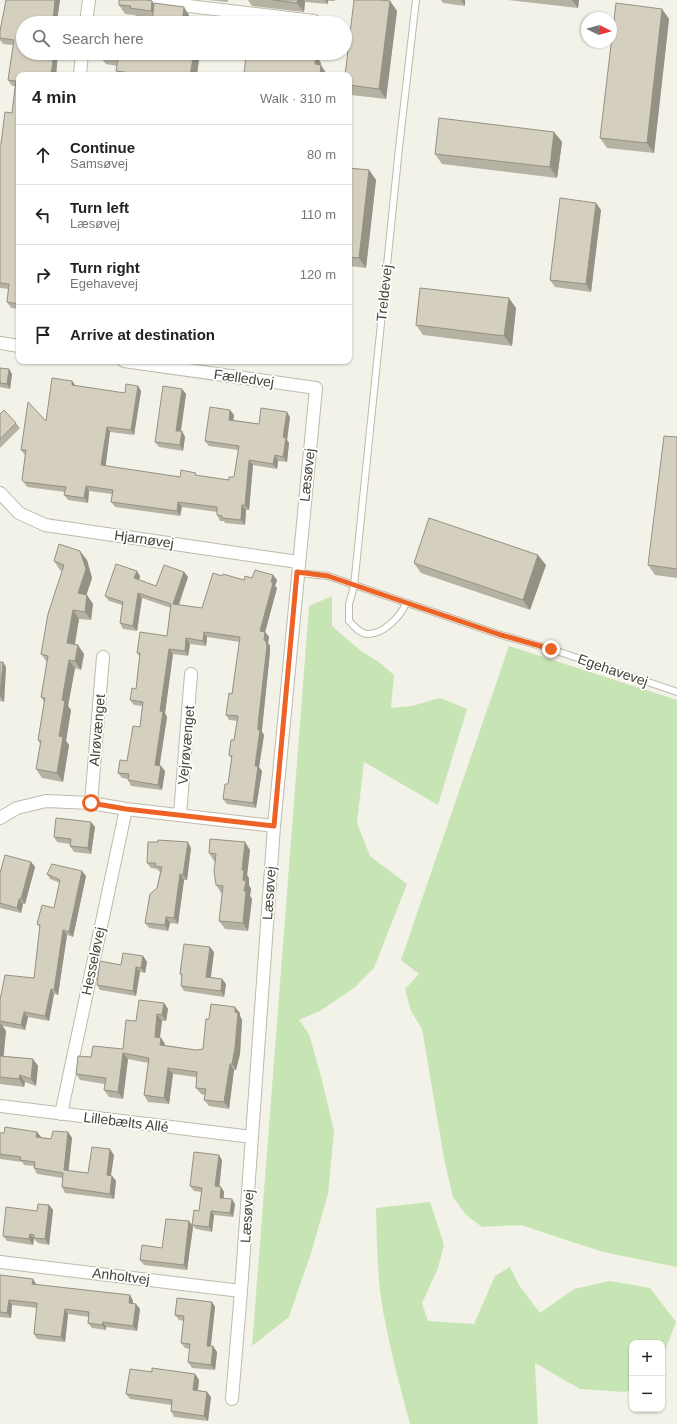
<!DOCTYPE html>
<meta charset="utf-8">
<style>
:root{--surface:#fff;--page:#f6f6f6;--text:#222;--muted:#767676;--line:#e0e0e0}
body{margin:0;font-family:Helvetica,sans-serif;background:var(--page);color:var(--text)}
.controls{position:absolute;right:12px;bottom:12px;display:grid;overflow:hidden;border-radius:8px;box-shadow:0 1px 3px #0004}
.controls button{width:36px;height:36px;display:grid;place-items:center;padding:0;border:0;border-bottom:1px solid var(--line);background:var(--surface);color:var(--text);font:20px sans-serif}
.compass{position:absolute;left:581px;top:12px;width:36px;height:36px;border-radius:50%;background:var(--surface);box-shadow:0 1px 3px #0004;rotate:95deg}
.stop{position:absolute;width:12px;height:12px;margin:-9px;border:3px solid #ed6326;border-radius:50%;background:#fff}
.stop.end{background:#ed6326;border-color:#fff;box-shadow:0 1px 4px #0008}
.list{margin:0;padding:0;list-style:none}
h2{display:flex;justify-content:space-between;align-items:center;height:52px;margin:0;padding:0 16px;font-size:17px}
h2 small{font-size:13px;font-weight:400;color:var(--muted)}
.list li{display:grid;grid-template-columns:26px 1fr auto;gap:12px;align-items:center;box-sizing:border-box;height:60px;padding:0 16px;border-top:1px solid var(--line)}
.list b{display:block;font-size:15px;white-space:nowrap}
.list p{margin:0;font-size:13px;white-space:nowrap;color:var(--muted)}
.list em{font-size:13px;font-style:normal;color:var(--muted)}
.icon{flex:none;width:22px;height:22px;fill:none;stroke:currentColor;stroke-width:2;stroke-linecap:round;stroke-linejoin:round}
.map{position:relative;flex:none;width:677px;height:1424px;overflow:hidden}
.search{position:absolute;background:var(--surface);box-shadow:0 1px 3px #0004;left:16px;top:16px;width:336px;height:44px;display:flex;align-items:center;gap:10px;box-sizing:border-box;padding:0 14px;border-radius:22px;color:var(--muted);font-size:15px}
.panel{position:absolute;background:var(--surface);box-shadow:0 1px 3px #0004;left:16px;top:72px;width:336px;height:292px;border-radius:8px}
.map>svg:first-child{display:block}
.green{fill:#c7e5b4}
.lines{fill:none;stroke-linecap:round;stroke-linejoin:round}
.lane-casing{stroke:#bebbab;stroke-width:8}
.street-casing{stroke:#bebbab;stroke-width:14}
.lane{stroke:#fff;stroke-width:6}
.street{stroke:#fff;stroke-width:12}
.wall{fill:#b6b2a3}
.shaded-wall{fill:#949185}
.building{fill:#d4cfbe;stroke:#949185}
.route{stroke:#ed6326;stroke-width:5}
.labels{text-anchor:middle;stroke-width:3.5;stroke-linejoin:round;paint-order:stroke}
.street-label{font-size:14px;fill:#464337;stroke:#fff}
</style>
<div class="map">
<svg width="677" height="1424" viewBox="0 0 677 1424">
<rect width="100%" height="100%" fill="#f3f2e8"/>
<path class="green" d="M332 596V626L361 651 380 663 394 675 391 708 412 706 440 698 467 709 438 805 364 762 357 823 370 856 407 884 374 968 354 988 320 1011 299 1020 309 1034 322 1080 334 1131 328 1194 311 1253 289 1317 252 1346 309 606Z
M509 646 677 700V1267L603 1252 521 1225 482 1227 466 1215 453 1197 445 1164 422 1029 411 1011 405 989 419 974 401 960Z
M430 1202 444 1245 438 1268 422 1303 428 1321 474 1324 495 1276 510 1267 519 1285 540 1313 574 1289 610 1281 650 1288 676 1322 662 1359V1343H632V1390L624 1392 580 1389 535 1363 538 1424H410C400 1387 390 1349 383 1311 377 1277 377 1242 376 1208Z"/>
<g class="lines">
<g class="lane-casing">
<path id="lane" d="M298 573 328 576 501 635 551 649 677 692
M406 603C401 616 383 635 367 634 359 633 354 626 349 621V604L354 586 399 148 416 0"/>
</g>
<g class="street-casing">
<path id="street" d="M139 0 314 21
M86 23 89 0
M80 75 82 53
M0 343 19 346
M124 361 316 388 274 826 241 1291 232 1399
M0 493 19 513 45 525 298 562
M91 803 103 657
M180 815 191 674
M0 818 17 808 46 801 91 803 126 809 274 826
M0 1106 252 1137
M61 1114 126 809
M0 1262 241 1291"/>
</g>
<use href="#lane" class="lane"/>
<use href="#street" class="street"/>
</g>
<path class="wall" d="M6 0H60L57 20 59 23H23V53H58L56 75H19V309L11 308 7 302 9 289 0 288V144H1L12 113 15 86H12L8 80 13 45 3 44 0 40V31Z
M208 0H228V2Z
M248 0H335V1H328V4L305 2 304 12 252 6Z
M441 0H465V6L443 3Z
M507 0H579L578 8Z
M152 1 154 4 189 15V23H152V19L137 17 135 15 125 14 119 5Z
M390 1 397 11 386 99 351 95 349 92V75Z
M662 9 669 19 654 153 607 148 600 138Z
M101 53 197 75H119L116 71 117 66 106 64 100 57Z
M554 132 562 142 557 178 442 164 435 154Z
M349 168 369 170 376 180 366 268 349 266Z
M601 210 591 292 555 287 550 280Z
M516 308 512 346 423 335 416 325Z
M0 368 9 369 12 374 10 389 0 387Z
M72 381 76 386 125 393 138 386 141 391 134 435 110 432 105 466 180 477 198 476 229 480 234 477 238 450 209 446 205 441 230 410 234 415 233 420 259 424 290 417 287 440 289 443 287 462 278 461 277 469 253 465 249 510H246L245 525 225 523 224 521H220L217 515V512L182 507 180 516 115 507 111 502 112 494 89 491 88 503 68 500 64 495 65 492 27 487 22 480 25 455 21 450 46 421Z
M182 389 186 394 181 431H182L185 437 183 451 159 447 155 442Z
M0 414 16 423 20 428 0 448Z
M677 437V578L655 575 648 565Z
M87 560 92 578 86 595 93 604 91 620 79 619 75 645 84 654 81 670 75 668 68 706 71 710 66 741 69 745 63 782 42 778 36 769 40 744 38 740 44 702 41 697 47 662 41 654 62 571 60 570 54 561Z
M414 563 546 565 530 610 421 573Z
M184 572 188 577 179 605 202 608 222 576 244 580 252 578 273 575 277 580 275 586 277 588 265 632 269 637 268 643 270 646V652L262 729V732L264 735 259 767 262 771 256 808 227 804 223 799 228 784 232 760 229 755 234 740 238 721 229 720 226 715 232 694 240 642 207 637 206 646 190 644 188 656 173 654 165 713 167 717 159 766H161L165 771 162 790 131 786 128 780V779L122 778 118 773 127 761 140 727 142 706 134 705 130 700 136 689 140 657 137 653 167 636 171 608 142 598 137 631 123 629 120 623 122 605 109 601 105 596 140 576 139 580 156 586Z
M0 662 6 667 4 702 0 701Z
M91 822 95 827 91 854 74 852 70 846V844L57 842 54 837Z
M191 848 187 880H184L178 924 170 923 168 931 149 928 145 923 157 888 160 872 157 869 151 868 147 863Z
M250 850 247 875 249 878V885L251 889 250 896 252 899 248 931 225 929 219 921 223 893H221L216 885V861H214L209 853Z
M31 862 35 867 25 904H23L21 913 0 908V873Z
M47 874 86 876 73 937 67 935 58 995 54 994 49 1021 28 1017 25 1030 3 1026 6 1031 3 1056 33 1059 38 1066 36 1086 25 1082 24 1087 0 1084V1000L34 978 40 928 37 924 54 908 60 883 50 879Z
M214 952 211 977 222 979 226 984 224 997 184 991 181 986 182 977 180 974Z
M143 956 147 962 145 973 140 972 136 996 100 990 97 985 121 965Z
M164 1003 168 1009 166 1021H162L160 1038H161L165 1044V1045L196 1050 203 1049 209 1019 240 1013V1016L242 1020 240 1054 236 1070H234L229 1109 209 1106 204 1100 205 1095 201 1094 196 1088V1077L173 1074 169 1104 148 1102 144 1095 148 1063 128 1059 123 1099 109 1097 104 1090 105 1084 80 1080 76 1074 91 1057 123 1049 136 1021Z
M37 1132 41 1137 51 1139 68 1132 72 1138 68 1171 88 1173 114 1155 111 1176H112L116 1181 114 1199 65 1193 62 1187 63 1178 37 1174 34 1168V1166L24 1165 22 1162 0 1159V1133H4Z
M222 1160 219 1187H221L224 1192V1198L235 1204 233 1217 214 1215 212 1232 196 1229 192 1225 199 1211 202 1192 194 1191 190 1186Z
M49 1205 53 1210 49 1245 38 1243 34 1239 33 1245 7 1241 3 1236 37 1211Z
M189 1221 193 1227 187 1270 144 1265 140 1260 162 1248Z
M0 1275 36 1284V1285L130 1295 133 1301V1303L140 1309 137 1331 106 1327V1330L92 1328 88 1323 89 1317 68 1314 65 1342 37 1339 34 1334 37 1308 12 1305 11 1318 0 1317Z
M212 1302 215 1307 211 1346 217 1352 215 1370 192 1368 188 1362 190 1349 185 1348 181 1343 184 1321 179 1320 175 1315Z
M152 1372 195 1374 199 1380 198 1390 207 1392 211 1397 208 1421 174 1417 171 1411 172 1405 130 1399 126 1394Z"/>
<path class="shaded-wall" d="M55 0H60L57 20 59 23H55L53 20Z
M298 0H304L305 2 304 12 297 3Z
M325 0H328V4Z
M461 0H465V6Z
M572 0H579L578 8Z
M152 1 159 10 157 20 151 11Z
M390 1 397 11 386 99 379 89Z
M184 7 189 15V23H182Z
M662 9 669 19 654 153 647 143Z
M54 53H58L56 75H51Z
M194 53H200L197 75H190Z
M316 55 321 63V65L326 73V75H320L315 64Z
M554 132 562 142 557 178 550 167Z
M369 170 376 180 366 268 359 258Z
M596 203 601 210 591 292 586 284Z
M509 298 516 308 512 346 504 336Z
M9 369 12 374 10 389 7 384Z
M72 381 76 386 72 385Z
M138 386 141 391 134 435 131 430Z
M182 389 186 394 180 436 176 431Z
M230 410 234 415 233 425 229 420Z
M287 412 290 417 287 440 289 443 287 462 283 457V437Z
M107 427 110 432 105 471 101 465Z
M182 431 185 437 183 451 180 445Z
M275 455 278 461 277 469 273 464Z
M249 460 253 465 249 510 245 505Z
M86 486 89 491 88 503 84 498Z
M178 502 182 507 180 516 177 511Z
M242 505 246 510 245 525 241 520Z
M80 551 87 560 92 578 84 602 78 593Z
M538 555 546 565 530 610 523 600Z
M137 571 140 576 138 584 134 578Z
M184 572 188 577 177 609 173 604Z
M273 575 277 580 275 586 277 588 264 636 260 631Z
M138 593 142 598 137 631 133 626Z
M87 595 93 604 91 620 85 612Z
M73 610 79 619 73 652 67 643Z
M204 632 207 637 206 646 203 641Z
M265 632 269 637 268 643 270 646V652L262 729V732L264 735 259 767 262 771 256 808 253 803 255 766 258 730Z
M186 638 190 644 188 656 185 651Z
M78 645 84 654 81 670 75 661Z
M169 649 173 654 165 713 167 717 159 770 155 765 160 711Z
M69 660 75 668 68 706 71 710 66 741 69 745 63 782 57 773 62 700Z
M3 662 6 667 4 702 0 696Z
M161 766 165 771 162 790 158 785Z
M91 822 95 827 91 854 88 848Z
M188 842 191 848 187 880 183 875Z
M245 842 250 850 247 875 249 878V885L251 889 250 896 252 899 248 931 243 923 244 891 242 870Z
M31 862 35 867 25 904 21 899Z
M82 871 86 876 73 937 69 932Z
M180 874 184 880 178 924 174 918Z
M19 899 23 904 21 913 17 908Z
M166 917 170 923 168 931 165 925Z
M63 930 67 935 58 995 54 990Z
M210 947 214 952 210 982 206 977Z
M143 956 147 962 145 973 141 968Z
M136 967 140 972 136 996 133 991Z
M222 979 226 984 224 997 221 991Z
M51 989 54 994 49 1021 45 1016Z
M164 1003 168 1009 166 1021 162 1015Z
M235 1007 240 1013V1016L242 1020 240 1054 236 1070 232 1064Z
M24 1012 28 1017 25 1030 21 1025Z
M157 1014 162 1021 159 1043 155 1037Z
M1 1024 6 1031 3 1063 0 1059V1034Z
M161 1038 165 1044 164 1051 160 1045Z
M123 1053 128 1059 123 1099 118 1092Z
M33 1059 38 1066 36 1086 31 1079Z
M230 1064 234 1070 229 1109 224 1102Z
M168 1068 173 1074 169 1104 164 1098Z
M20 1075 25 1082 24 1087 19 1079Z
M37 1132 41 1137 40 1142 36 1137Z
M68 1132 72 1138 68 1176 64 1170Z
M110 1149 114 1155 110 1180 107 1175Z
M219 1155 222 1160 219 1191 215 1186Z
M112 1176 116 1181 114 1199 110 1194Z
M221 1187 224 1192 223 1202 220 1198Z
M232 1199 235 1204 233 1217 230 1213Z
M49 1205 53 1210 49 1245 45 1239Z
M211 1211 214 1215 212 1232 209 1227Z
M189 1221 193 1227 187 1270 184 1265Z
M30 1234 34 1239 33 1245 29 1239Z
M33 1279 36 1284V1289L32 1284Z
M130 1295 133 1301 132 1308 129 1303Z
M9 1300 12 1305 11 1318 7 1313Z
M212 1302 215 1307 210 1351 207 1346Z
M136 1304 140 1309 137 1331 133 1326Z
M65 1309 68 1314 65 1342 61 1337Z
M103 1322 106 1327V1330L102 1325Z
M213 1346 217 1352 215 1370 211 1365Z
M195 1374 199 1380 197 1395 193 1390Z
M207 1392 211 1397 208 1421 204 1416Z"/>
<path class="building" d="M6 0H55L53 20H57V23H23V53H54L51 75H19V304L7 302 9 284 0 283V144H1L5 112 12 113 16 81 8 80 14 40 0 38V31Z
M119 0H147L152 1 151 11 130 8 131 6 119 5Z
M273 0H298L297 3Z
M354 0H380L390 1 379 89 349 85V75H345Z
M154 3 184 7 182 23H152Z
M616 3 662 9 647 143 600 138Z
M101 53H194L190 75H147L116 71 118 59 100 57Z
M256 53H300L316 55 315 64 321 65 320 75H254L244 74 246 55 255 56Z
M439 118 554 132 550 167 435 154Z
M349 168 369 170 359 258 349 257Z
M560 198 596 203 586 284 550 280Z
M420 288 509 298 504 336 416 325Z
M0 368 9 369 7 384 0 383Z
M52 378 72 381V385L125 393 126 384 138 386 131 430 107 427 101 465 180 477 181 470 196 473 195 475 229 480V477H234L239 446 205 441 210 407 230 410 229 420 259 424 261 408 287 412 283 437 286 438 283 457 275 455 273 464 249 460 245 505H242L241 520 222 518V516L217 515V507L178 502 177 511 111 502 113 490 86 486 84 498 64 495 66 487 24 482 22 480 26 450H21L28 402 46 421Z
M163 386 182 389 176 431H182L180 445 155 442Z
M4 410 16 423 0 439V414Z
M664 436 677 437V569L648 565Z
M429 518 538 555 523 600 414 563Z
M59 544 80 551 86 569 78 593 87 595 85 612 73 610 67 643 78 645 75 661 69 660 62 700 65 701 59 736 63 737 57 773 36 769 41 741 38 740 45 698 41 697 48 656 41 654 48 614 64 565 54 561Z
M116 564 137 571 134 578 156 586 164 565 184 572 173 604 202 608 213 573 222 576 223 574 244 580 245 576 252 578 255 570 273 575 271 582 273 583 260 631 265 632 264 640 266 641 267 646 258 724V730H260L255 766H258L253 803 223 799 225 784H228L232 756 229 755 231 740H234L238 716 226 715 229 693 232 694 240 637 204 632 203 641 186 638 185 651 169 649 160 711 163 712 155 765 161 766 158 785 128 780 129 774 118 773 120 760 127 761 133 726 140 727 143 702 130 700 132 688 136 689 140 653H137L140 632 167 636 171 604 138 593 133 626 120 623 123 602 105 596Z
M0 662H3L0 696Z
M56 818 91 822 88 848 70 846 71 839 54 837Z
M210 839 245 842 242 870H244L243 880 246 881 244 891H246L243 923 219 921 223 886 216 885 214 871 216 854 209 853Z
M158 840 188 842 183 875 180 874 174 918 166 917 165 925 145 923 150 894 157 888 162 867 155 866 156 863H147L148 842H158Z
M5 855 31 862 21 899H19L17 908 0 903V873Z
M52 864 82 871 69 932 63 930 54 990 51 989 45 1016 24 1012 21 1025 0 1021V1000L5 975 34 978 40 925 37 924 42 905 54 908 60 880 47 874Z
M184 944 210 947 206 977 222 979 221 991 181 986 182 974H180Z
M123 953 143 956 141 968 136 967 133 991 97 985 100 961 121 965Z
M139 1000 164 1003 162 1015 157 1014 155 1037 161 1038 160 1045 196 1050 203 1049 206 1019H209L211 1004 235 1007V1012L238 1013 235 1048 232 1064H230L224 1102 204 1100 206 1089 196 1088 197 1072 168 1068 164 1098 144 1095 149 1058 123 1053 118 1092 104 1090 106 1078 76 1074 78 1056 91 1057 93 1046 123 1049 126 1020 136 1021Z
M0 1024H1L0 1034Z
M0 1056 33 1059 31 1079 20 1075 19 1079 0 1077Z
M5 1127 37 1132 36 1137 51 1139 53 1131 68 1132 64 1170 88 1173 92 1147 110 1149 107 1175 112 1176 110 1194 62 1187 63 1173 34 1168 35 1162 20 1160 21 1157 0 1154V1133H4Z
M194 1152 219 1155 215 1186 221 1187 220 1198 232 1199 230 1213 211 1211 209 1227 192 1225 194 1210 199 1211 202 1188 190 1186Z
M38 1204 49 1205 45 1239 34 1238V1235L30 1234 29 1239 3 1236 6 1207 37 1211Z
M166 1219 189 1221 184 1265 140 1260 142 1245 162 1248Z
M0 1275 33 1279 32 1284 130 1295 129 1303 136 1304 133 1326 103 1322 102 1325 88 1323 89 1312 65 1309 61 1337 34 1334 37 1303 9 1300 7 1313 0 1312Z
M177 1298 212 1302 207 1346H213L211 1365 188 1362 190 1344 181 1343 184 1316 175 1315Z
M152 1368 195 1374 193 1390 207 1392 204 1416 171 1411 172 1400 126 1394 130 1369 152 1372Z"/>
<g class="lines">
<path class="route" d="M91 803 126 809 274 826 297 572 328 576 501 635 551 649"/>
</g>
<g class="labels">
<g class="street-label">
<text transform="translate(384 293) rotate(-84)" y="5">Treldevej</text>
<text transform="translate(244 378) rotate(8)" y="5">Fælledvej</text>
<text transform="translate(307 475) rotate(-84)" y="5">Læsøvej</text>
<text transform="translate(144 539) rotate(8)" y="5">Hjarnøvej</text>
<text transform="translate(613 670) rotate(19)" y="5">Egehavevej</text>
<text transform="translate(97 730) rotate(-85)" y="5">Alrøvænget</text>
<text transform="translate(186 745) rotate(-85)" y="5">Vejrøvænget</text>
<text transform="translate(269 893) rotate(-86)" y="5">Læsøvej</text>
<text transform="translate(93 961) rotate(-78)" y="5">Hesseløvej</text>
<text transform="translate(126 1122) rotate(7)" y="5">Lillebælts Allé</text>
<text transform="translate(247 1216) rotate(-86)" y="5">Læsøvej</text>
<text transform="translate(121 1276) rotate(7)" y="5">Anholtvej</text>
</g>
</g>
</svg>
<div class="controls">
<button>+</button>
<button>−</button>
</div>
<svg class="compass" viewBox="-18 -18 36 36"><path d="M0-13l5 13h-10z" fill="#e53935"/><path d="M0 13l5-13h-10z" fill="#767676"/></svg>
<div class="stop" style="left:91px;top:803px"></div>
<div class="stop end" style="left:551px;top:649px"></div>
<div class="search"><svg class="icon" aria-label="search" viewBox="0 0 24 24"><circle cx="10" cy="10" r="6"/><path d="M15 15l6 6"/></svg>Search here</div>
<section class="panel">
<h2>4 min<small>Walk · 310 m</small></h2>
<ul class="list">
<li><svg class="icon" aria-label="ahead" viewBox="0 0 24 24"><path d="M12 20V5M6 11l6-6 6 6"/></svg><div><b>Continue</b><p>Samsøvej</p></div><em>80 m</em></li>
<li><svg class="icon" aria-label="left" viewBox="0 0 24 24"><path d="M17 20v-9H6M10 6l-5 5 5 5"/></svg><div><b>Turn left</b><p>Læsøvej</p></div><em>110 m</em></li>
<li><svg class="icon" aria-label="right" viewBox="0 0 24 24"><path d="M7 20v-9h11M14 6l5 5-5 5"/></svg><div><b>Turn right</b><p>Egehavevej</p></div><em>120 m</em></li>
<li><svg class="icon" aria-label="arrive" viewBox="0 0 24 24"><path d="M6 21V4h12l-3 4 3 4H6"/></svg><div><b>Arrive at destination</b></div></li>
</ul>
</section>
</div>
